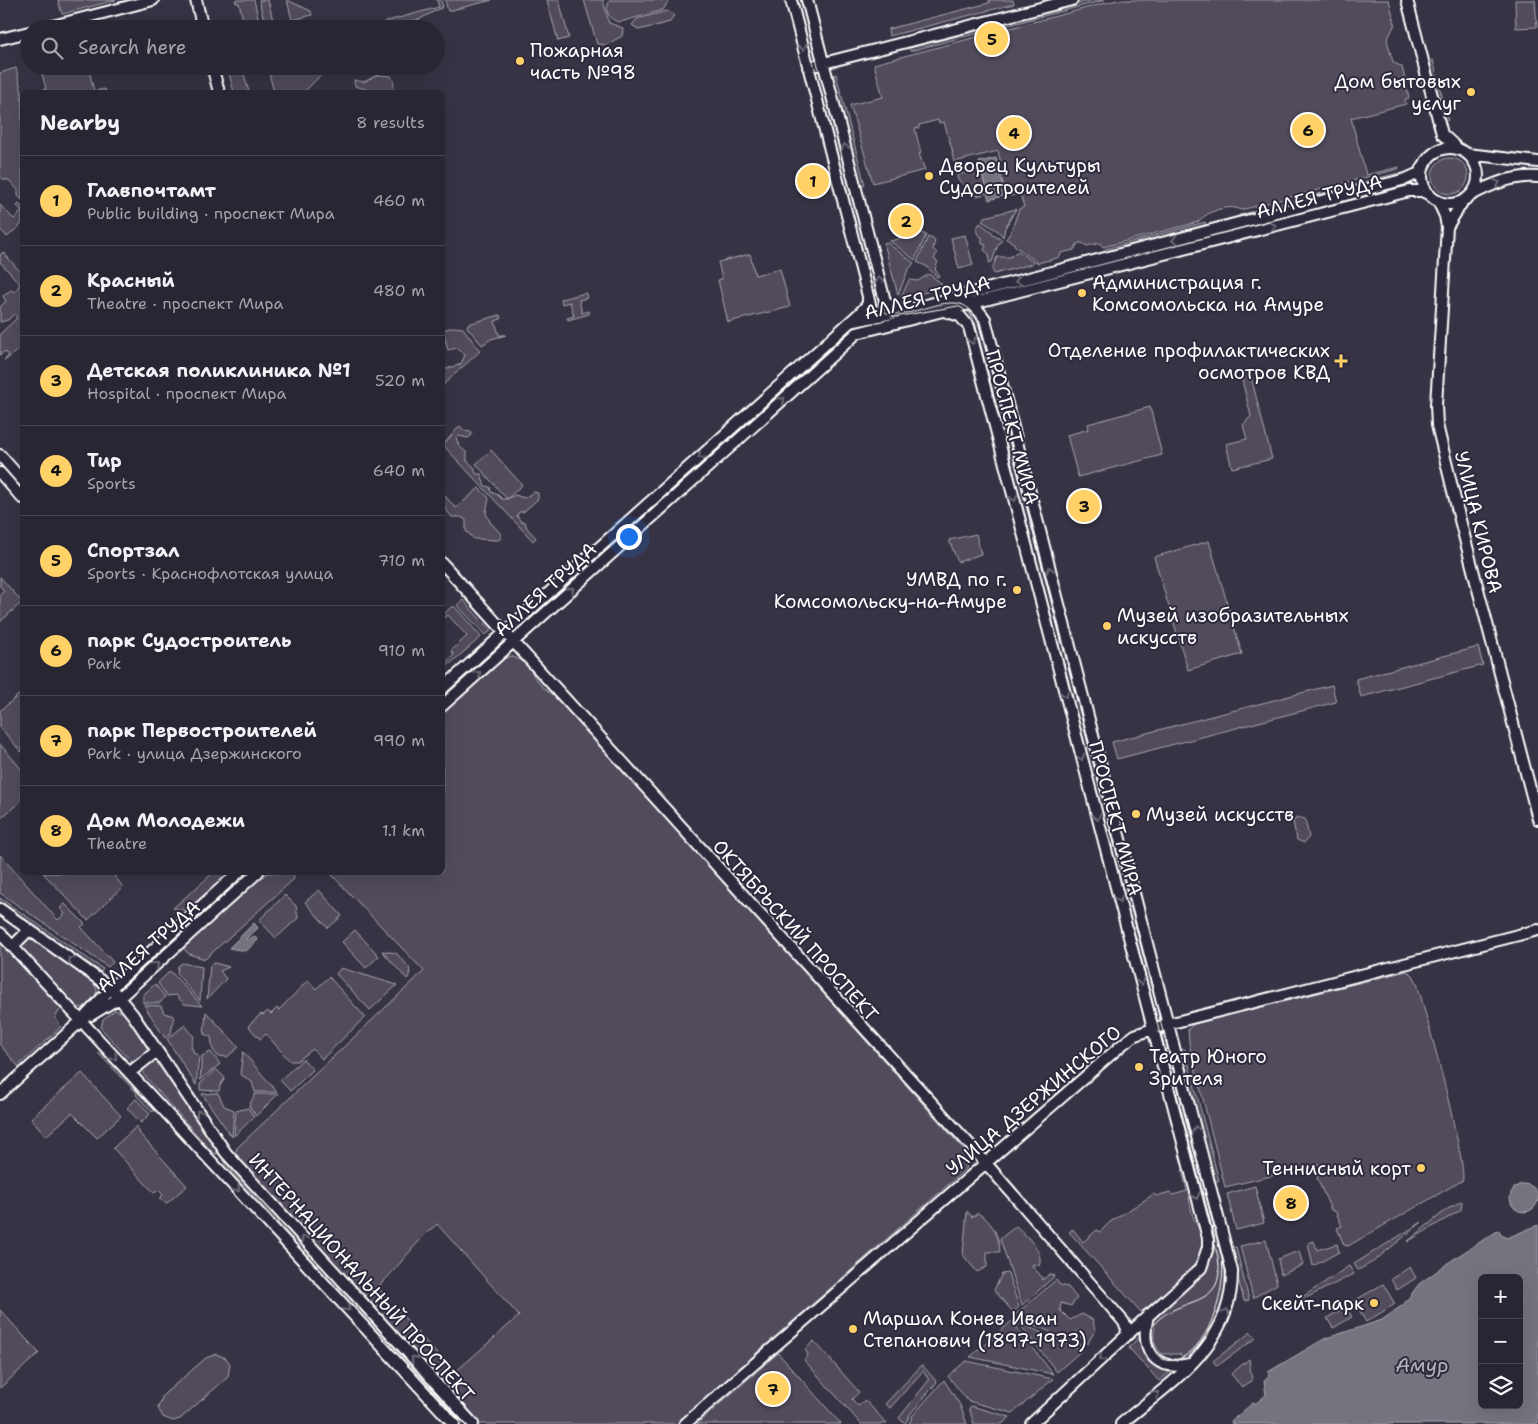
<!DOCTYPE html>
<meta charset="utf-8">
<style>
:root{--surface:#292634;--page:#312e3c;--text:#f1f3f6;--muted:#a5a5ac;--line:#45434f;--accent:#ffd166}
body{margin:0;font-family:"Shantell Sans",sans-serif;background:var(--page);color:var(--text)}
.controls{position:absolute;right:15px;bottom:15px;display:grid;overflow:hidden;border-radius:8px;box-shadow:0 5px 20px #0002}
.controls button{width:45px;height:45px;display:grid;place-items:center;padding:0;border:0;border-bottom:1px solid var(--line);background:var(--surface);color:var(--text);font:25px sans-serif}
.you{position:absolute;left:628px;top:536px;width:18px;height:18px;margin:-12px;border:4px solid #fff;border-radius:50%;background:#1a73e8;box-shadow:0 0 0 8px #1a73e833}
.badge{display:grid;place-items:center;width:32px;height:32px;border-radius:50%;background:var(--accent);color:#111;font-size:16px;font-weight:700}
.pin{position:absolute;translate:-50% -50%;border:2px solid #fff;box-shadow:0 1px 5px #0006}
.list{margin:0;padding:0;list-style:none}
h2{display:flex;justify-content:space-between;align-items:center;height:65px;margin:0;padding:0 20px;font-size:21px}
h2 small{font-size:16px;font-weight:400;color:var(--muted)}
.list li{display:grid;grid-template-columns:32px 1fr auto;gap:15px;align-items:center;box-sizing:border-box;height:90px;padding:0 20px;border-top:1px solid var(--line)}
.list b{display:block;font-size:19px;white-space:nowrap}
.list p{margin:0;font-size:16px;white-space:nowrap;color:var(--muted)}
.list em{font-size:16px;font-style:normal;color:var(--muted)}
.icon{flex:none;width:28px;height:28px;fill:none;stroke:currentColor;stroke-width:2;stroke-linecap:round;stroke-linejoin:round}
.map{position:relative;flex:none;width:1538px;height:1424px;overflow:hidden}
.search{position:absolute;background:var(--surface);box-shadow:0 5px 20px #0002;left:20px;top:20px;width:425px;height:55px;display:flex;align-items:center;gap:12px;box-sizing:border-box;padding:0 18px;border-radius:28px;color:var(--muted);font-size:19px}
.panel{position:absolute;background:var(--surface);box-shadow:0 5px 20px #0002;left:20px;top:90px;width:425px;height:785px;border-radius:8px}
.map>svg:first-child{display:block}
.green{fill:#514c5c;stroke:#a8a6ae}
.water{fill:#76737f;stroke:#adabb2;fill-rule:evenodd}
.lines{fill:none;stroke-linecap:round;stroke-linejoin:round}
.secondary-casing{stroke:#fff;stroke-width:14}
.secondary{stroke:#2f2a3d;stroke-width:10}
.tram{stroke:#fff;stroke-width:1}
.oneway{stroke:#6d6a77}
.poi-dot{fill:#ffd166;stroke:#2f2a3d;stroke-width:2}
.labels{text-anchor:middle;stroke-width:4;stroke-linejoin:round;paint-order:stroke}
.poi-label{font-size:19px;fill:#fff;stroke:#2f2a3d;text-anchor:start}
.street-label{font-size:19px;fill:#fff;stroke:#2f2a3d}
.water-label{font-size:20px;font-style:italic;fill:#b4b2b9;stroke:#2f2a3d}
</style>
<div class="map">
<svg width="1538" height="1424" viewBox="0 0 1538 1424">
<rect width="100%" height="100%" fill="#373345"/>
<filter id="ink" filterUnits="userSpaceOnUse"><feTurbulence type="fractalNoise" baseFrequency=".02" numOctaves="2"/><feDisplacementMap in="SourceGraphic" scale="10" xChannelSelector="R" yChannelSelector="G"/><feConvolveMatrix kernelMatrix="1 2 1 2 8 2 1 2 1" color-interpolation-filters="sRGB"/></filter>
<g filter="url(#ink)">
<path class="green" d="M58 0H116L62 14Z
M235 0H254L261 29H245L239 3H236Z
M259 0H268L275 29H266Z
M287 0 311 11 312 15 292 20Z
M437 0H441L443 7 420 19 386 28 384 22 439 7Z
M445 0H492L448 11Z
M547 0H559L569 38 558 41Z
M584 0H603L609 23 623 28 622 36 606 45 597 44Z
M610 0H669L663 10 620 22C608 20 604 10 610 0Z
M989 0H1013L1014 4 889 36 888 29 989 3Z
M1092 0H1105L910 51 909 48Z
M1117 0H1389L1395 24 1387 40 1393 62 1402 67 1409 98 1405 99 1406 104 1351 118 1366 175 1399 167 1398 169 1241 210C1229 203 1206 212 1198 222L1103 247 1100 243 1087 246 1082 243H1078L1074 250 1061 253 1060 257 1038 263 1015 246 1014 243 1006 239 1011 232 1019 209 1024 207 1020 194 1010 196 1008 188 1004 189 998 165 1001 163 998 151 954 162 952 153H953L944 122 939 123 938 120 919 125V128L915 129 921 153 919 154 925 170 873 183 850 105 883 97 874 64Z
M1515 0H1535L1537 27 1516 28Z
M667 11 674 15 670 22 639 30 632 25 637 19Z
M1433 60 1448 120 1443 121 1429 66Z
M40 66H88L94 91 105 89 106 92H43V90L46 89Z
M227 66H237L238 69 243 71 249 92H234Z
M267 66H285L286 71 302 66H324L325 71 304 92H274Z
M16 68 22 93V200L18 196V190L9 180H4L0 176V73Z
M836 74 865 185 861 187 832 75Z
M377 75 391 76C394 82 396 88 390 92H375L355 86 354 80 364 82Z
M1432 176a18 18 0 1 1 36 0a18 18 0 1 1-36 0Z
M981 169 987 193 977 196 958 180 957 175Z
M1398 173 1399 176 1240 218 1239 215Z
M1400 185 1402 188 1239 231 1238 229Z
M19 204 22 207V224L7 237 0 229V205L14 219 22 211 17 206Z
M1016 209 1005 228 1003 237 998 231 982 221 985 217Z
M1205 222 1206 225 1105 252V249Z
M980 223 992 232 993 235 1002 240 997 247 992 262 989 263V254L984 250 986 245 982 244V237L978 235 976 229Z
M922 233 926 235 915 260 890 241Z
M965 235 973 265 959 269 951 238Z
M928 237 935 240 933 249 937 253 934 259 938 262 935 269 939 276 937 277 926 266 917 262Z
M886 242 914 263 908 270 898 295 884 243Z
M1018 251 1033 262 1032 264 994 274 992 269 997 257H1010Z
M3 252 22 274V346L6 360H4L9 356 5 351 0 355V334L17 318 14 314 8 320 0 322V307L6 301 3 296 11 290 15 292 20 284 0 262V255Z
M750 254 755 275 780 269 790 307 728 322 718 280 722 279 718 262Z
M929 274 941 283V288L904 298 901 297 909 280 918 281Z
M586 293 587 298 579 300 582 313 589 311V314L568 320 567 318 574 316 570 302 562 304 561 299Z
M500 315 501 319 495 321 499 335H506L491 339 482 345 467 327 468 324Z
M851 326 853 330 756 418 753 417Z
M453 327 463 328 480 351 443 385V370L461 364 465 355 457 348 448 350 443 330Z
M1249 369 1272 459 1232 468 1226 444 1247 439 1243 425 1251 416 1240 372Z
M1150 407 1162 455 1078 477 1067 435 1089 429 1088 424Z
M460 426 465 431 471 432 472 435 468 438 458 436 456 438 459 446 467 453V461L474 467 476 474H481L485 486 490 487 491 492 498 495 502 499H507L476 464 491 450 522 485 507 499 515 495 524 498 534 492 538 493V499L523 512H519L517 516 521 522H525L527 528 536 538 533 541 443 445Z
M731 435 734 437 522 629 520 628Z
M479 488 489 498 486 513 490 522 501 534V538L498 540 474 539 466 531V520L461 517H452L443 506V494L456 508Z
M976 534 981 554 958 562 949 540Z
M1209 541 1242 654 1188 670 1154 557Z
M0 577 22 602 0 622V595L4 591 0 586Z
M463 600 491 631 485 635 457 605Z
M451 607H455L481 637 444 669 443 665 454 655 451 651 467 636 448 615 443 619V615Z
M1478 647 1483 665 1361 697 1356 679Z
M511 656 525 662C533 674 541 690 556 697L968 1154 966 1169 676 1424H479L381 1316 394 1306 454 1373 519 1316 437 1224C415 1242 399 1267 378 1287L388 1299 375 1309 235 1154 237 1148 424 971 330 873 442 872 443 712 500 660Z
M1332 685 1336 702 1117 759 1112 742Z
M22 692V691V753L0 727V711Z
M0 744 22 770V800L0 819Z
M1297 817 1305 819 1309 837 1304 843 1297 840 1293 822Z
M0 855 58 920 65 914 60 908 65 904 85 924 81 927 113 962 108 967 0 893Z
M43 873H112L123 887 88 920Z
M213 873H233L190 911 173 908Z
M244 873H253L142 974 137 970Z
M267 873H293L294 879 205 959 189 954 183 948Z
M319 890 342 916 328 928 305 902Z
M285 895 296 906 298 918 276 938 259 920Z
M0 898 103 969 101 972 0 903Z
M355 930 379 956 366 968 342 942Z
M27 938H31L93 981 97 990 95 998 83 1008 73 1006 20 952 19 946Z
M0 943 61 1009 55 1017 61 1027 18 1066 0 1045Z
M382 951 396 953 409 967 410 975 407 979Z
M182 963 202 967 200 1001 177 974 178 966Z
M215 963 229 967 220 971 226 979 207 999 210 965Z
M341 968 397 985 370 1010 336 974Z
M170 971 202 1006 184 1004 176 995 167 996 158 983Z
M1407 971 1413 975 1417 983C1429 1027 1442 1071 1452 1116 1456 1137 1463 1159 1463 1180L1348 1246 1344 1245 1337 1228 1342 1226 1336 1212 1331 1210 1317 1178 1321 1164 1225 1187 1189 1043 1188 1029 1194 1024Z
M329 977 365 1017 322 1059 313 1049 297 1061H290L266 1034 260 1039 248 1026 261 1014 263 1015 268 1011 271 1014 277 1008 279 1010 308 980 316 989Z
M155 984 165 997 160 1003H143V995Z
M144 1005 161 1006 164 1013 174 1016 171 1033 165 1038Z
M115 1010 124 1013 148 1047V1051L135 1062 130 1060 101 1028 103 1019Z
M206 1012 239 1047 227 1057 218 1056 213 1050 211 1037 204 1034Z
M185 1025 194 1037 191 1046 194 1053 199 1056 196 1085 167 1039Z
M104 1047 159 1107 152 1112 136 1095 137 1093 98 1053Z
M1185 1049 1219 1181 1213 1182 1179 1050Z
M211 1052 220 1064 200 1080 202 1056Z
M243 1052 277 1092H255L252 1082 240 1074Z
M303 1059 313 1070 290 1091 280 1080Z
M151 1061 158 1062 218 1150V1154L213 1153 143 1074 144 1066Z
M216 1069 225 1078 220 1086 219 1091 200 1090V1084Z
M82 1073 121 1116 97 1138 72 1113 46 1136 31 1118Z
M218 1093 224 1106 234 1110 232 1137 202 1094Z
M255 1094H278L256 1116 249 1106Z
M136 1099 150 1114 141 1123 127 1108Z
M248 1108 254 1117 234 1136 236 1111Z
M137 1126 140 1134 187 1186 167 1203 159 1199 163 1195 159 1190 154 1193 113 1148Z
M226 1161 435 1389V1393H431L225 1164Z
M1185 1169 1192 1193 1189 1198C1191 1205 1191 1215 1195 1221 1198 1227 1202 1234 1203 1242 1206 1265 1158 1298 1141 1312L1069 1232 1073 1229 1083 1242 1097 1230 1100 1232 1110 1222 1154 1194 1156 1196 1170 1192 1173 1195 1187 1191 1182 1170Z
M1255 1186 1264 1223 1236 1230 1227 1194Z
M1462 1201 1461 1210 1407 1242 1446 1210Z
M967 1211 972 1217 978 1213C993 1222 999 1236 1000 1252H987V1267L977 1272 963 1255Z
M1422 1222 1373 1262 1358 1270 1354 1264Z
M1016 1226C1026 1235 1045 1252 1039 1266L1033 1264 1032 1266 1042 1277V1280L1050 1274 1055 1276 1022 1305 1000 1239Z
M1266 1240 1277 1284 1253 1298 1240 1246Z
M1215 1241 1220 1243C1232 1295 1224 1322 1184 1360L1180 1354H1162C1154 1346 1152 1338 1155 1327L1149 1321 1205 1272C1212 1262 1209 1249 1215 1241Z
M1314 1241 1317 1250 1337 1244 1339 1252 1313 1266 1308 1243Z
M1236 1247 1249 1300 1244 1301 1230 1248Z
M1299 1251 1303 1265 1281 1275 1278 1259Z
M1349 1266 1354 1274 1286 1308Z
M1410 1267 1416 1278 1397 1290 1391 1279Z
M1008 1273 1019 1307 1013 1312 994 1290 1002 1274Z
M1056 1280 1060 1285 1068 1287 1077 1298 1071 1306 1061 1303 1060 1310 1070 1320 1082 1314 1093 1320 1095 1331 1087 1344 1081 1338 1079 1330 1074 1334 1082 1346 1014 1316Z
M1383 1284 1395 1304 1366 1322 1354 1301Z
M1346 1307 1352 1317 1333 1328 1327 1318Z
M0 1310 39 1353 0 1388Z
M1012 1321 1053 1374 970 1357Z
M1019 1323 1082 1350 1057 1372Z
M1251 1332 1256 1338 1217 1366 1213 1361Z
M1142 1333C1145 1359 1148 1362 1174 1369L1159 1381 1129 1348Z
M814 1341 859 1392 852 1399 858 1406 865 1400 887 1424H861L804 1360 808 1355 805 1349Z
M778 1353 841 1424H697Z
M216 1354 226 1358 230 1364 228 1377 180 1419 173 1421 163 1417 158 1408 163 1395 206 1358Z
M1249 1359 1252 1381 1242 1387 1231 1374Z
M966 1361 1053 1379 1013 1413 968 1401 948 1376Z
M922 1365 937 1382 911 1413 905 1424 899 1418 929 1380 923 1371 890 1408 885 1404Z
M944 1380 960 1405 967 1424H909L913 1415Z
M971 1406 1010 1417 1002 1424H974L969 1408Z"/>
<path class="water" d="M996 158 1006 195 989 200 979 162Z
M254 923 258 928 246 939 247 941 254 936 258 940 246 951 229 948Z
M1510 1198a14 14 0 1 1 28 0a14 14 0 1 1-28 0Z
M1538 1225V1424H1232L1231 1421 1253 1403 1255 1404 1266 1395 1264 1380 1269 1376 1268 1372 1324 1339 1382 1320 1404 1304 1419 1284 1458 1256 1499 1230 1501 1235 1507 1238ZM1482 1278H1519V1405H1482Z"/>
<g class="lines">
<g class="secondary-casing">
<path id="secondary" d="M196 0 203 29
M791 0 870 304
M807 0 885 301 891 308 901 310
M1407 0 1442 134 1457 148
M41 29 153 0
M0 39 29 32
M212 66 219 92
M808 67 1072 0
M1422 176a28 28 0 1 1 56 0a28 28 0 1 1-56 0Z
M1467 154 1538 162
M1470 196C1491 184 1513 175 1538 177
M1438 201 1445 216 1447 227 1436 405 1437 425 1460 520 1538 819
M1447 227 1463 201
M952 298C966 297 977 307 985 319L1232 1271C1233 1345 1172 1381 1121 1424
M944 311 960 316 969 327 1208 1238V1247L1201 1268 1126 1336
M850 322 907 310 1406 179 1419 173 1424 166
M0 455 22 480
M0 473 22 498
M442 563 971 1146 1123 1321 1127 1328 1126 1336 1031 1424
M442 689 860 313 868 304V298
M442 706 857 333 1409 191H1422L1430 195
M0 909 111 988 133 1015 226 1153 473 1424
M0 933 454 1424
M12 947 29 930
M91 1015 119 998 258 872
M129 1073 157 1051
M0 1094 81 1021 111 988 239 872
M1148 1315C1140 1349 1153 1372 1190 1364
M685 1424 1123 1044 1135 1035 1168 1024 1538 930"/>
</g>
<use href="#secondary" class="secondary"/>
<path class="tram" d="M797 0 876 302 880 309 894 317 958 306 970 313 975 323 1218 1257C1227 1311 1179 1294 1153 1325 1146 1344 1158 1369 1181 1358 1211 1344 1226 1288 1222 1258L980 329C967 281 927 314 895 314L888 311 879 301 801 0"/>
</g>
<defs><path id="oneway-chevron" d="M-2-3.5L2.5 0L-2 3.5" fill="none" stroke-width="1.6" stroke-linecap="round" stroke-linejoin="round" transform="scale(1.25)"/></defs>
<g class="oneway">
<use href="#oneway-chevron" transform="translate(803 47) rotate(76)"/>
<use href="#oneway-chevron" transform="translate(845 147) rotate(-105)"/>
<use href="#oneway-chevron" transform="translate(1497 183) rotate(-19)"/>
<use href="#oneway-chevron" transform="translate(1273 226) rotate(-14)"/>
<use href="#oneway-chevron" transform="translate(1175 240) rotate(165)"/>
<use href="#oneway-chevron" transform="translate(879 280) rotate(-104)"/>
<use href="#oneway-chevron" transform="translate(1018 281) rotate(165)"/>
<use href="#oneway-chevron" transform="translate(972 341) rotate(75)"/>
<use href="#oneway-chevron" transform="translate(782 400) rotate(-42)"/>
<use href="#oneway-chevron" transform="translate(701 456) rotate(138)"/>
<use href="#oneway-chevron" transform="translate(1014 498) rotate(75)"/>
<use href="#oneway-chevron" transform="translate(1050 570) rotate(-105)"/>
<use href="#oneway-chevron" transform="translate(571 590) rotate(-42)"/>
<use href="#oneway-chevron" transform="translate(478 674) rotate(-42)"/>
<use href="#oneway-chevron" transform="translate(1065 694) rotate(75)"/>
<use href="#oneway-chevron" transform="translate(1081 757) rotate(75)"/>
<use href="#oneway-chevron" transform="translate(1097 817) rotate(75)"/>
<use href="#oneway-chevron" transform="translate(1119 899) rotate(75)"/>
<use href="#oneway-chevron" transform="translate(71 960) rotate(-145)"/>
<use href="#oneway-chevron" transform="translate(156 965) rotate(-42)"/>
<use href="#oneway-chevron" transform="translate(1141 982) rotate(76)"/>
<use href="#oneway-chevron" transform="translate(114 1057) rotate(47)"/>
<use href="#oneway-chevron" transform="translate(199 1113) rotate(-124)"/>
<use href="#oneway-chevron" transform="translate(1196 1129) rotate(-105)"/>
<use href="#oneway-chevron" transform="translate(237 1189) rotate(47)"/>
<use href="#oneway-chevron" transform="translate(1196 1196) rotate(75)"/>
<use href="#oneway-chevron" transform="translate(304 1239) rotate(-132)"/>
<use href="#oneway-chevron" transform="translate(347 1308) rotate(47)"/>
<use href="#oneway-chevron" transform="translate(1226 1312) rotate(-69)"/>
<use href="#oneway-chevron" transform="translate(1102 1358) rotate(138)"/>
<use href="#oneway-chevron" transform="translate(414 1359) rotate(-132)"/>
<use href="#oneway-chevron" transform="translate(1156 1394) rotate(-40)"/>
</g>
</g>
<g class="poi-dot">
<circle cx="520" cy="61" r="5"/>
<circle cx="1471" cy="92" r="5"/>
<circle cx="929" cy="176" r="5"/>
<circle cx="1082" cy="293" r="5"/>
<path d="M1338.5 353.5h5v5h5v5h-5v5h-5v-5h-5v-5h5z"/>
<circle cx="1017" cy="590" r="5"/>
<circle cx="1107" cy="626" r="5"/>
<circle cx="1136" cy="814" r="5"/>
<circle cx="1139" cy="1067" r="5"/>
<circle cx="1421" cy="1168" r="5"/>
<circle cx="1374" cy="1303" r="5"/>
<circle cx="853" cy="1329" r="5"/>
</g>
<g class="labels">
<g class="poi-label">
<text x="530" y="57">Пожарная<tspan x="530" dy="22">часть №98</tspan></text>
<text x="1461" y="88" text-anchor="end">Дом бытовых<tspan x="1461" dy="22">услуг</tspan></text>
<text x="939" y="172">Дворец Культуры<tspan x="939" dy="22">Судостроителей</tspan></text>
<text x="1092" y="289">Администрация г.<tspan x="1092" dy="22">Комсомольска на Амуре</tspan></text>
<text x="1330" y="357" text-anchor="end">Отделение профилактических<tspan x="1330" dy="22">осмотров КВД</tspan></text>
<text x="1007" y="586" text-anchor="end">УМВД по г.<tspan x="1007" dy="22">Комсомольску-на-Амуре</tspan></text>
<text x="1117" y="622">Музей изобразительных<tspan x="1117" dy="22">искусств</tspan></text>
<text x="1146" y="821">Музей искусств</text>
<text x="1149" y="1063">Театр Юного<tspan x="1149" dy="22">Зрителя</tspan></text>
<text x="1411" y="1175" text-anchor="end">Теннисный корт</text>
<text x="1364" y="1310" text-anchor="end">Скейт-парк</text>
<text x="863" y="1325">Маршал Конев Иван<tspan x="863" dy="22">Степанович (1897-1973)</tspan></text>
</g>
<g class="street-label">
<text transform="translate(1319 196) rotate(-14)" y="7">АЛЛЕЯ ТРУДА</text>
<text transform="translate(927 297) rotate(-14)" y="7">АЛЛЕЯ ТРУДА</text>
<text transform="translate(1013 427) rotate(75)" y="7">ПРОСПЕКТ МИРА</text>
<text transform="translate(1479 522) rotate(76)" y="7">УЛИЦА КИРОВА</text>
<text transform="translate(545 589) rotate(-42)" y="7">АЛЛЕЯ ТРУДА</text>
<text transform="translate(1116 818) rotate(75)" y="7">ПРОСПЕКТ МИРА</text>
<text transform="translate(796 930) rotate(48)" y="7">ОКТЯБРЬСКИЙ ПРОСПЕКТ</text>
<text transform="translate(148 946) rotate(-41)" y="7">АЛЛЕЯ ТРУДА</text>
<text transform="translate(1033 1100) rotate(-40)" y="7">УЛИЦА ДЗЕРЖИНСКОГО</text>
<text transform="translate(362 1277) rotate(48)" y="7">ИНТЕРНАЦИОНАЛЬНЫЙ ПРОСПЕКТ</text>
</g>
<g class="water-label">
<text x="1422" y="1372">Амур</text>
</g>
</g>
</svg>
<div class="controls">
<button>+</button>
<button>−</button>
<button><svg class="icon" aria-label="layers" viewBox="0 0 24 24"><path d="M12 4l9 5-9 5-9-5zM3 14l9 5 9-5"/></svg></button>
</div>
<div class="you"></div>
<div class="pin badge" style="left:813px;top:181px">1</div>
<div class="pin badge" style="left:906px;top:221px">2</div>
<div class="pin badge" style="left:1084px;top:506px">3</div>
<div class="pin badge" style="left:1014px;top:133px">4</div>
<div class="pin badge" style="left:992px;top:39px">5</div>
<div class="pin badge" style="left:1308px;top:130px">6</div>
<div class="pin badge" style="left:773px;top:1389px">7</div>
<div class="pin badge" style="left:1291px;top:1203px">8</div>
<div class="search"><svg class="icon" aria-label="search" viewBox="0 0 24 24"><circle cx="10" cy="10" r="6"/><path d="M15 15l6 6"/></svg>Search here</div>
<section class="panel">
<h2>Nearby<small>8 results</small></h2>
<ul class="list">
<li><span class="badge">1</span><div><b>Главпочтамт</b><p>Public building · проспект Мира</p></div><em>460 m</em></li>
<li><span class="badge">2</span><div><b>Красный</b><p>Theatre · проспект Мира</p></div><em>480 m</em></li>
<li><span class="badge">3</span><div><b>Детская поликлиника №1</b><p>Hospital · проспект Мира</p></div><em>520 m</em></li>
<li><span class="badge">4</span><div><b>Тир</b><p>Sports</p></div><em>640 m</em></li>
<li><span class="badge">5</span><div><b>Спортзал</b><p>Sports · Краснофлотская улица</p></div><em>710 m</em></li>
<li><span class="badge">6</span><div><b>парк Судостроитель</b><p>Park</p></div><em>910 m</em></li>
<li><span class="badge">7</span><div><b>парк Первостроителей</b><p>Park · улица Дзержинского</p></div><em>990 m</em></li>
<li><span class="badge">8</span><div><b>Дом Молодежи</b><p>Theatre</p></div><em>1.1 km</em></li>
</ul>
</section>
</div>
